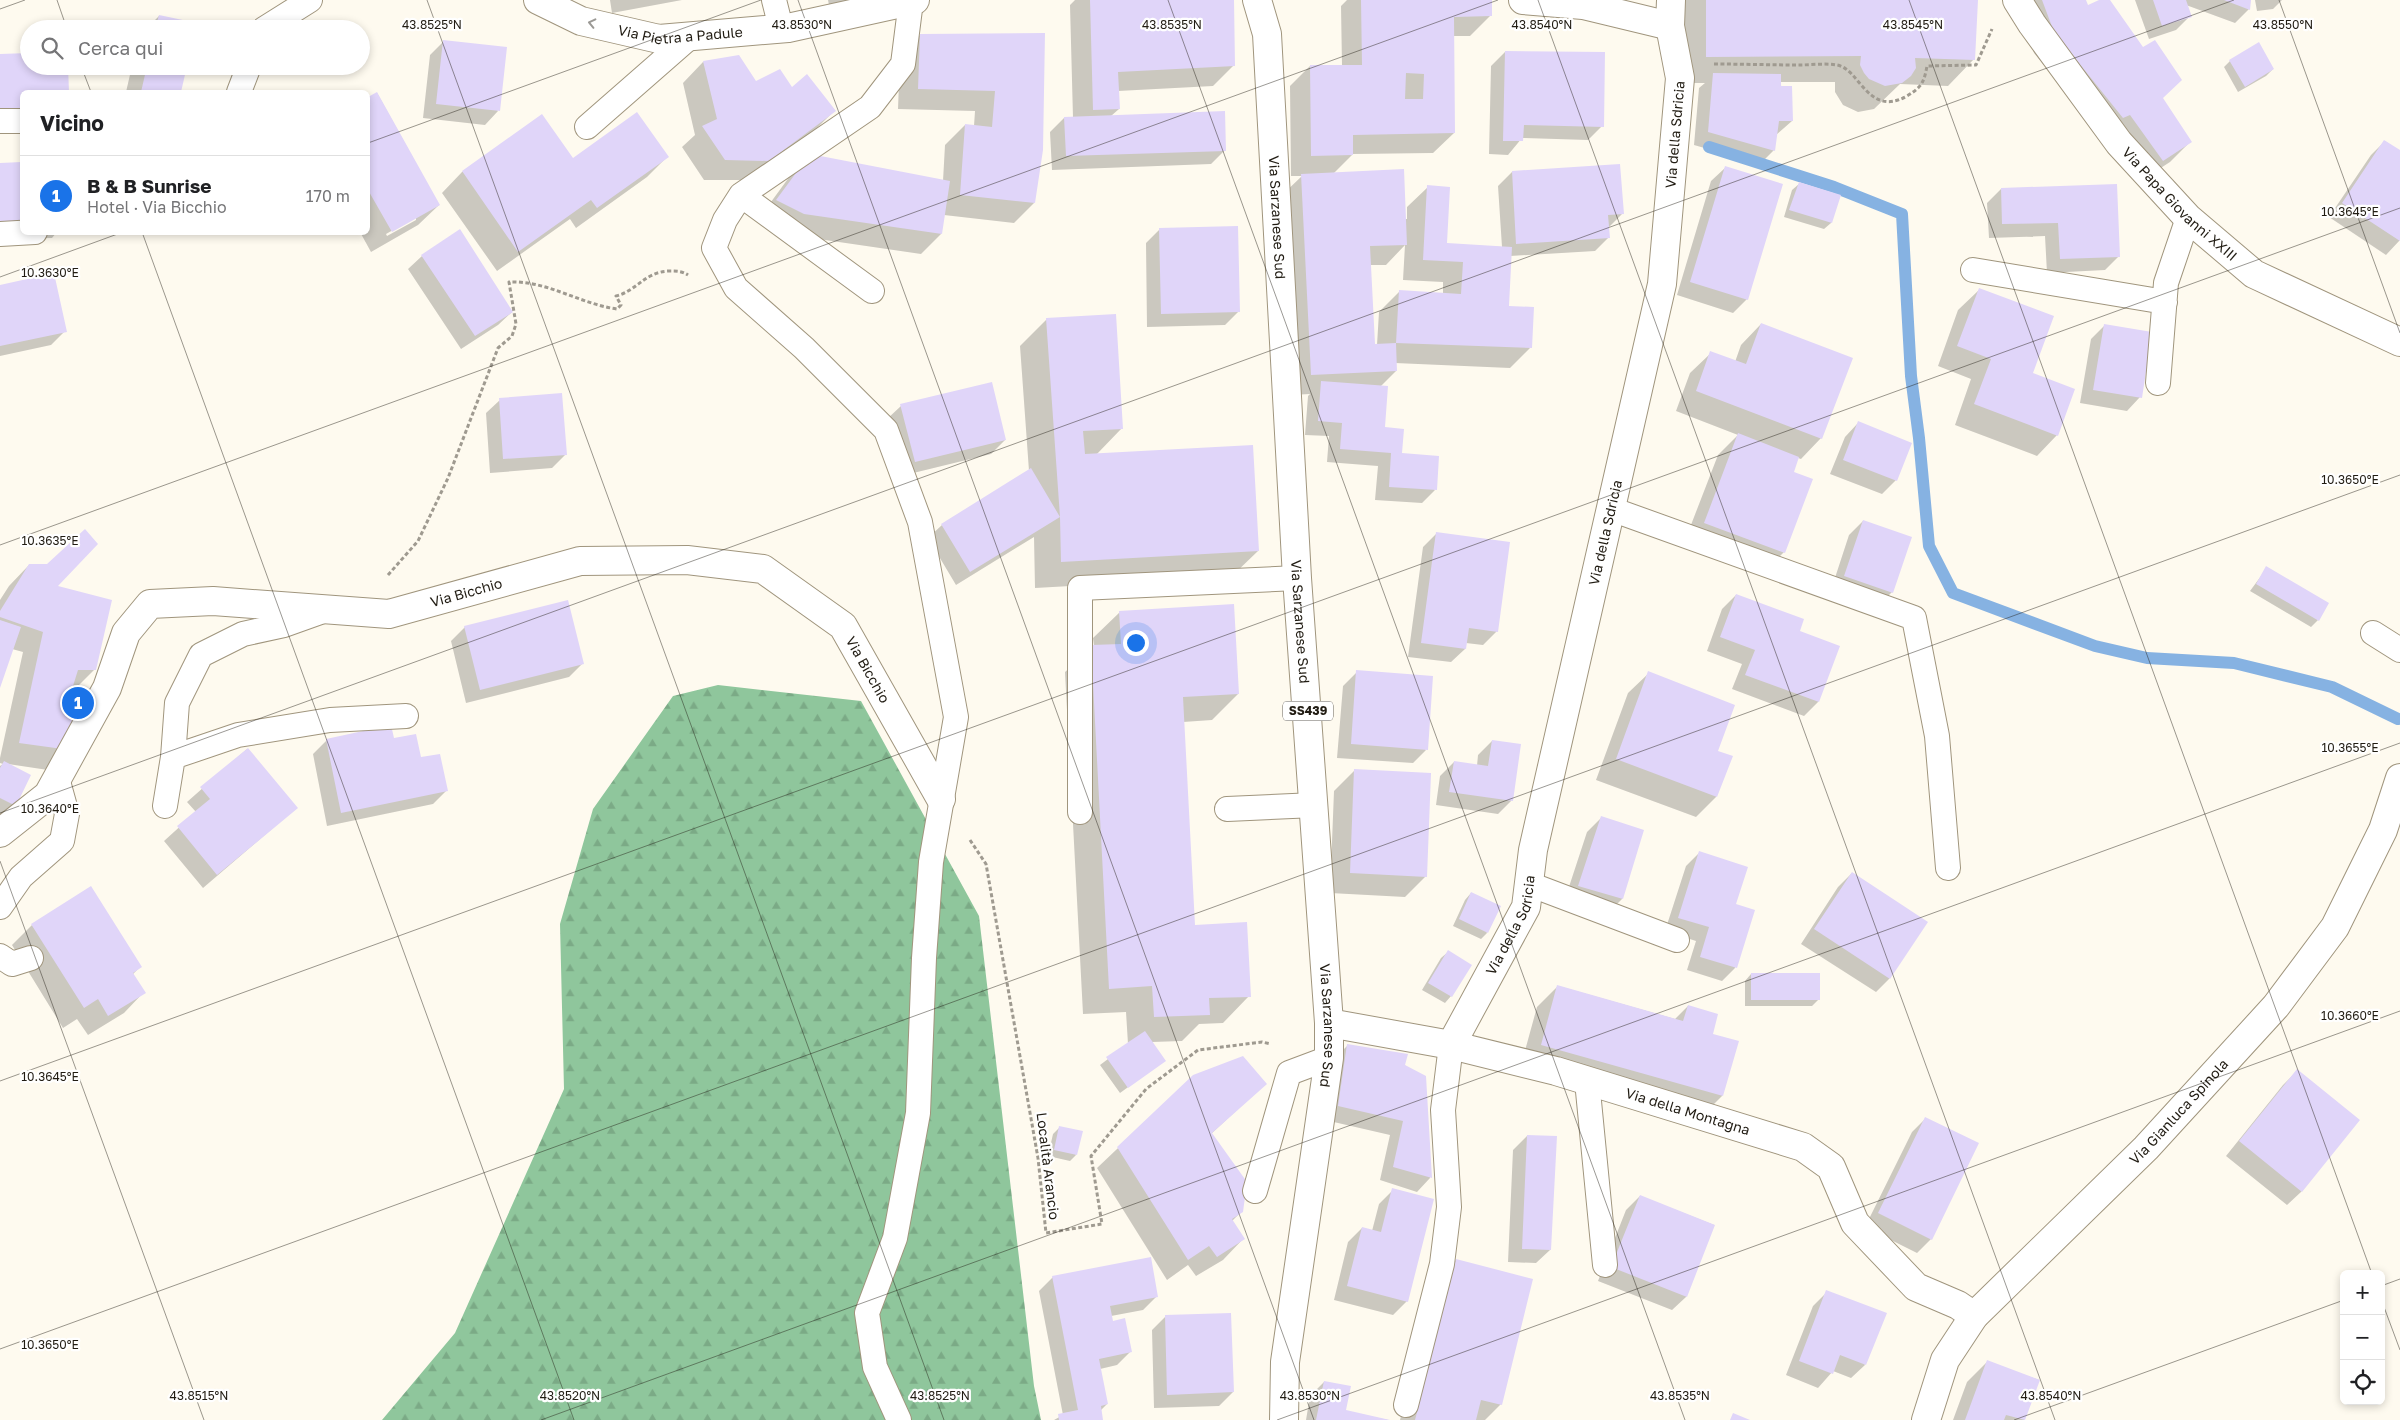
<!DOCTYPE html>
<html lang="it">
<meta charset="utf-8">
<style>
:root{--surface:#fff;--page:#f6f6f6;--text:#202124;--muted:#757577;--line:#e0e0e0;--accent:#1a73e8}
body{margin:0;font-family:"Golos Text",sans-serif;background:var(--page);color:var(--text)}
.controls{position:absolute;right:15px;bottom:15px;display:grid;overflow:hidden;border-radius:8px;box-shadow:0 2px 8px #0003}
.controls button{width:45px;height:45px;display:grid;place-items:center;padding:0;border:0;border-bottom:1px solid var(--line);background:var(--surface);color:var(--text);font:25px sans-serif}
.you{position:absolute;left:1135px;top:642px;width:18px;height:18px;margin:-12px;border:4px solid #fff;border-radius:50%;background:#1a73e8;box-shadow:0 0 0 8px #1a73e833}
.badge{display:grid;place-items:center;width:32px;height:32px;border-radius:50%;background:var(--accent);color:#fff;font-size:16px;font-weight:700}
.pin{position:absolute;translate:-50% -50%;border:2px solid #fff;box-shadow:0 1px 5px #0006}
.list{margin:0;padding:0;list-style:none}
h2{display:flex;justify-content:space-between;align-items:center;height:65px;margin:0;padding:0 20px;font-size:21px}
h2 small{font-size:16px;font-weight:400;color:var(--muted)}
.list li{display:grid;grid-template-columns:32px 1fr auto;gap:15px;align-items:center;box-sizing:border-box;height:80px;padding:0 20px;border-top:1px solid var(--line)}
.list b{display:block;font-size:19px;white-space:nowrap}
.list p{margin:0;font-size:16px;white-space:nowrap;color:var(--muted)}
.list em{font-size:16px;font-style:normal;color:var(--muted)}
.icon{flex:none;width:28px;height:28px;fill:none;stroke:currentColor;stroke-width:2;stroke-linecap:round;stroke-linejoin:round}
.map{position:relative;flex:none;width:2400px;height:1420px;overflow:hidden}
.search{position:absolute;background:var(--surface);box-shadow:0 2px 8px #0003;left:20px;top:20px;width:350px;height:55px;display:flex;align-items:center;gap:12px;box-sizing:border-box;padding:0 18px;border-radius:28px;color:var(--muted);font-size:19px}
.panel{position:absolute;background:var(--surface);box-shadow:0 2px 8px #0003;left:20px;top:90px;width:350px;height:145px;border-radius:8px}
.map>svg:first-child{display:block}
.forest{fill:url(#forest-firs)}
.shadow{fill:#0003;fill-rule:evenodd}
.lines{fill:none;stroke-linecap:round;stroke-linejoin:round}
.stream{stroke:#86b2e2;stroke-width:12}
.building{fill:#e0d5f9;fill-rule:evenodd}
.service-casing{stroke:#a0957d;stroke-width:26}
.minor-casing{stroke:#a0957d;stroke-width:30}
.primary-casing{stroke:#a0957d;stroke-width:30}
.path{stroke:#9f9a90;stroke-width:3;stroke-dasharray:4 2.5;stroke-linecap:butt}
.service{stroke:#fff;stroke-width:24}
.minor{stroke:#fff;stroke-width:28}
.primary{stroke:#fff;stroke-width:28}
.oneway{stroke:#9b9995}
.ticks{fill:none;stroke:#211c13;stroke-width:1;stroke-opacity:0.45}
.labels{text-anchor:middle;stroke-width:4.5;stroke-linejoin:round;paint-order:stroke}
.shield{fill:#fff;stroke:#64605a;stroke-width:1}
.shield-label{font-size:12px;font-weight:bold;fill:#211c13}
.street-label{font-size:14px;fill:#211c13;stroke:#fff}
.ticks-label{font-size:12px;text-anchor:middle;fill:#211c13;stroke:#fff;stroke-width:4.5;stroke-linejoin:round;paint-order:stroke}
</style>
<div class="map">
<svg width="2400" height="1420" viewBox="0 0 2400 1420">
<defs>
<pattern id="forest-firs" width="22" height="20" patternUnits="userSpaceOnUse" patternTransform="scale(1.25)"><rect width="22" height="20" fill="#8fc69c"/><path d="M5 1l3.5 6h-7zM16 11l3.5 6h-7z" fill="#7baa86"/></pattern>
</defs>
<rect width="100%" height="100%" fill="#fefaef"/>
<path class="forest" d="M718 685 861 701 979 916 1034 1386 1041 1420H382L455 1333 564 1089 560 924 593 809 673 696Z"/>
<path class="shadow" d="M610 0H682L612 13Z
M828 0H883L830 10Z
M1075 0H1232L1234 65 1213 86 1118 91 1119 109 1111 116 1225 150 1211 164 1052 170 1050 132 1064 118H1073L1070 5Z
M1347 0H1490L1491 15 1470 36H1453L1454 133 1433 153 1353 154 1333 174 1405 219H1407V207L1428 187 1446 244 1502 247 1498 186 1512 172 1622 214 1608 228 1609 237 1595 251 1510 256 1507 307 1530 348 1510 368 1395 363 1396 371 1380 387 1383 428 1401 454 1435 490 1422 503 1375 500 1378 466 1327 462 1329 436 1305 435 1308 396 1310 394 1291 395 1281 196 1302 176H1291L1290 86 1310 66H1342L1341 6ZM1405 245 1403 280 1443 282V294L1400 291 1379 312 1377 345H1374L1370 265H1386Z
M1680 0H1976L1974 59 1948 86 1900 84 1874 109 1858 112 1843 105 1835 92V82H1780L1792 121 1776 135 1774 150 1760 164 1694 145 1699 88 1705 83H1680Z
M2015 0H2085L2088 7 2101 0H2108L2162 98 2190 142 2170 162 2142 180 2102 137 2034 53Z
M2135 0H2249V9L2235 23 2186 5 2190 16 2176 30 2149 39Z
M2255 0H2282L2273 9 2257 11Z
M159 16 194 29H146Z
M1044 34 1034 203 1014 223 944 215 941 234 921 254 784 234 757 221 790 176 810 156 943 181 945 145 965 125 974 126 975 111 898 109 900 56 920 35Z
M444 41 498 111 485 125 423 118 430 55Z
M1505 52 1602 126 1588 140 1522 138 1508 155 1489 154 1491 66Z
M0 55 29 66H67L68 92H22V124Z
M2230 61 2273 69 2266 76 2238 92 2224 67Z
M703 62 755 82 792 89 834 111 814 131 748 180H704L682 147 695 135 683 83Z
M132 66H186L180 92H126Z
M377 93 439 205 418 225 371 252 360 232H368V98ZM416 217V220L387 236 386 234Z
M542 116 572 159 667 157 647 177 576 228 570 219 497 271 442 193 462 172Z
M2385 141 2400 152V240L2386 255 2329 217 2371 155Z
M22 163V232H57L52 238 0 239V164Z
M1725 168 1747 299 1733 313 1677 295 1711 181Z
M1799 184 1840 196 1831 223 1824 229 1784 217 1792 190Z
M2001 189 2119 256 2105 270 2047 273 2045 236 1989 238 1987 203Z
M1160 229 1239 311 1225 325 1147 327 1146 243Z
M422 256 512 312 498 325 461 349 408 269Z
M0 286 65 331 51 345 0 356Z
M1979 290 2032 374 2057 435 2037 456 1955 425 1971 379 1938 366 1958 310Z
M1047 319 1122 428 1096 455 1258 551 1231 577 1035 588 1034 537 956 585 928 538 942 525 1029 471 1020 346Z
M1761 324 1821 438 1801 459 1798 458 1792 473 1784 552 1763 573 1684 543 1718 455 1738 435 1676 411 1690 373 1711 353 1735 362 1741 345Z
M2105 325 2140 397 2127 411 2080 403 2091 339Z
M500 400 566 454 552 468 490 473 486 413Z
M901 406 1005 440 991 454 901 476 887 419Z
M1858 423 1896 480 1882 494 1830 474 1845 437Z
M1863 521 1892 592 1878 606 1831 590 1849 535Z
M1437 533 1497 631 1483 645 1466 643 1465 649 1451 662 1408 657 1423 547Z
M29 565 56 587 95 669 76 688 88 695 48 770 8 764 15 806 0 819V766L3 764 0 763V758L23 652 12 649 0 685V600L9 586Z
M2267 568 2318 620 2311 627 2250 591Z
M1736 595 1798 632 1838 647 1818 702 1804 716 1732 689 1742 664 1707 651 1722 609Z
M1120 612 1238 694 1212 720 1183 722 1194 926 1249 996 1223 1023 1199 1024 1182 1041 1152 1042 1164 1061 1120 1093 1100 1065 1128 1044 1126 1012 1083 1014 1065 672 1094 646 1093 638Z
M465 627 583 663 569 677 466 703 451 641Z
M1357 672 1426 750 1413 763 1337 758 1343 686Z
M1649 673 1716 751V797L1696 817 1596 780 1628 693Z
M393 739 420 759 446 791 433 804 327 826 313 754 327 740Z
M1492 741 1512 800 1498 814 1436 805 1440 776 1454 762 1477 766 1478 755Z
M247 749 296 808 203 888 164 841 196 812 187 802Z
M1354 771 1426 876 1405 897 1330 893 1334 791Z
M1601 818 1643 831 1622 899 1608 913 1565 899 1587 832Z
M1699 853 1735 905 1753 911 1735 968 1722 981 1687 970 1696 941 1665 931 1686 866Z
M1852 873 1926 922 1889 979 1876 992 1801 944 1838 887Z
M1471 893 1487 933 1481 939 1453 926 1465 900Z
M32 925 140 967 133 974 144 992 124 1013 88 1035 77 1019 63 1028 12 945Z
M1448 952 1451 996 1445 1003 1422 990 1441 958Z
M1751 974 1819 999 1812 1006H1745V981Z
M1558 986 1675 1019 1688 1006 1711 1035 1737 1042 1722 1096 1702 1116 1521 1065 1537 1007Z
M1348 1045 1404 1065 1425 1077 1430 1178 1417 1192 1380 1180 1390 1135 1325 1120 1334 1059Z
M2297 1071 2358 1120 2301 1192 2287 1205 2226 1156 2283 1085Z
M1194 1076 1265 1084 1211 1134 1242 1211 1232 1221 1243 1239 1223 1260 1196 1276 1188 1265 1167 1280 1097 1168Z
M1926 1118 1931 1239 1917 1253 1865 1227 1912 1132Z
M1060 1127 1076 1155 1070 1161 1048 1156 1053 1134Z
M1527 1136 1550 1250 1536 1263 1508 1262 1513 1150Z
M1393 1190 1407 1301 1393 1315 1334 1300 1348 1242 1362 1228 1372 1231 1379 1204Z
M1640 1196 1714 1225 1686 1297 1672 1310 1598 1281 1626 1210Z
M1456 1260 1501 1404 1485 1420H1400L1436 1280Z
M1053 1277 1157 1296 1143 1310 1111 1316 1112 1322 1131 1351 1117 1365 1100 1369 1107 1404 1100 1411 1102 1420H1054L1063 1415 1039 1291Z
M1827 1292 1865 1365 1851 1378 1833 1371 1818 1388 1786 1375 1813 1306Z
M1166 1316 1233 1392 1219 1406 1154 1408 1152 1330Z
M1987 1362 2039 1380 2024 1420H1953L1967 1382Z
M1324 1382 1344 1411 1388 1420H1306L1310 1396Z"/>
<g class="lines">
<path class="stream" d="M1709 147 1834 187 1902 214 1911 376 1919 438 1929 546 1953 593 2095 646 2147 658 2234 663 2332 687 2398 719"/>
</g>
<path class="building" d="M1090 0H1234L1235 66 1118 72 1120 109 1093 110Z
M1361 0H1492V16L1454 17 1455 133 1353 135V155L1311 156 1310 65H1362ZM1406 73 1424 74 1423 99H1405Z
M1706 0H1978L1975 60 1915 58 1916 68 1911 76 1902 83 1885 86 1869 79 1864 73 1860 65 1861 56 1706 57Z
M2042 0H2086L2088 5 2099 0H2110L2143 47 2155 40 2182 80 2163 98 2192 142 2163 161 2130 115 2123 118 2054 32Z
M2153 0H2186L2192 17 2162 26Z
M2224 0H2251L2250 10Z
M159 15 197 23 195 29H155Z
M1045 33 1043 150 1035 203 960 195 965 124 992 127 995 91 918 89 920 34Z
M443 40 507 47 500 111 436 104Z
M2259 42 2274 69 2245 87 2229 60Z
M1505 51 1605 52 1604 127 1524 125 1523 141H1503Z
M29 53V66H68L69 92H22V111H0V54Z
M739 55 756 81 780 69 792 87 807 74 836 111 769 161 725 160 702 126 717 119 703 61Z
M147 66H187L181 92H141Z
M1713 73 1781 74V86H1792L1793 121H1779L1775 151 1708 132Z
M377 92 440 205 392 232 368 190V97Z
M1225 111 1226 151 1066 156 1064 117Z
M637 112 669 157 597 208 591 200 518 252 462 171 542 114 573 158Z
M2384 140 2400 150V241L2342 203Z
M810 154 950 181 942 234 804 214 776 200Z
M22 162V225L0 226V163Z
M1620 164 1624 214 1608 215 1610 238 1516 244 1512 171Z
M1725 166 1783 184 1748 300 1690 282Z
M1404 169 1407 245 1370 246 1375 344 1396 343 1397 371 1311 375 1301 174Z
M1799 182 1841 195 1832 223 1789 210Z
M2117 184 2120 257 2060 259 2058 223 2002 224 2001 188Z
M1427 185 1450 187 1447 243 1512 247 1509 306 1534 307 1532 348 1396 343 1399 290 1461 294 1463 262 1423 260Z
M1238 226 1240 312 1161 314 1159 228Z
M460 229 513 312 475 336 421 255Z
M54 273 67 332 0 346V285Z
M1979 288 2054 316 2033 373 2075 389 2058 436 1974 404 1991 359 1957 346Z
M1116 314 1123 429 1083 431 1085 454 1253 445 1259 551 1061 562 1060 517 1046 318Z
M1761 323 1853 358 1822 439 1696 391 1710 351 1746 364Z
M2104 324 2152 332 2142 398 2093 390Z
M1321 381 1388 386 1385 427 1404 429 1402 453 1439 456 1437 490 1389 487 1391 453 1340 449 1342 423 1318 421Z
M992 382 1006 440 915 462 900 404Z
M562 393 567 455 503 459 499 398Z
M1858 421 1912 443 1897 481 1843 460Z
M1738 433 1799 457 1794 472 1813 479 1785 553 1704 523Z
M1031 468 1060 517 970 572 941 524Z
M1863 520 1912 537 1893 593 1844 576Z
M85 529 98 544 58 586 112 600 96 670H78L73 686 90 694 70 750 19 743 43 632 0 617V611L29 564H47Z
M1436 532 1510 542 1498 632 1469 628 1466 649 1421 643Z
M2266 566 2329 603 2319 621 2256 584Z
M1736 594 1804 619 1800 631 1840 646 1819 702 1745 675 1755 650 1720 637Z
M568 600 584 664 480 690 464 626Z
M1234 604 1239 694 1183 697 1195 925 1247 922 1251 997 1209 998 1210 1015 1154 1017 1152 986 1109 989 1091 645 1121 644 1119 611Z
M0 620 21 627 0 688Z
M1356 670 1433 676 1428 750 1351 744Z
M1648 671 1735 705 1718 751 1733 756 1717 797 1616 759Z
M391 725 394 738 416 734 421 757 440 754 448 791 341 813 326 739Z
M1492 740 1521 744 1513 801 1449 792 1454 761 1488 766Z
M248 748 298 808 217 875 177 826 210 799 200 787Z
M4 761 31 775 16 806 0 798V768Z
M1354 769 1431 773 1427 877 1350 873Z
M1601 816 1644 830 1623 899 1578 886Z
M1699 851 1748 867 1736 904 1755 910 1737 968 1700 957 1709 927 1678 918Z
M1852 872 1928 922 1890 979 1814 929Z
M91 886 142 967 133 973 146 993 108 1016 98 999 84 1008 31 924Z
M1471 892 1501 906 1488 933 1459 919Z
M1448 950 1472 965 1452 997 1428 983Z
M1751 973H1820V1000H1751Z
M1557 985 1683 1021 1688 1005 1718 1014 1713 1034 1739 1041 1723 1096 1541 1045Z
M1145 1031 1166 1061 1128 1088 1106 1057Z
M1347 1044 1408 1054 1405 1065 1426 1076 1432 1178 1393 1167 1403 1121 1338 1106Z
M1243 1056 1267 1084 1212 1133 1247 1182 1243 1212 1232 1219 1245 1239 1217 1257 1209 1246 1188 1260 1117 1147 1193 1075Z
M2297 1069 2360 1120 2302 1192 2239 1141Z
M1925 1117 1979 1143 1932 1240 1878 1213Z
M1059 1126 1083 1131 1077 1155 1054 1150Z
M1527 1135 1557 1136 1551 1250 1522 1249Z
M1392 1188 1434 1199 1408 1302 1347 1286 1362 1227 1381 1232Z
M1640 1195 1715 1225 1687 1297 1611 1267Z
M1151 1257 1158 1297 1110 1306 1113 1321 1125 1318 1132 1352 1099 1359 1108 1404 1101 1406 1103 1420H1059L1058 1414 1078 1410 1052 1276Z
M1456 1259 1533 1279 1502 1405 1481 1400 1476 1420H1415Z
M1826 1290 1887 1313 1866 1365 1840 1355 1833 1374 1799 1361Z
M1231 1313 1234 1392 1167 1395 1165 1315Z
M1987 1360 2040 1380 2025 1420 2006 1415 2004 1420H1965Z
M1324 1381 1351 1386 1346 1410 1390 1420H1316Z
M1733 1413 1750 1420H1730Z"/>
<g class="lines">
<g class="service-casing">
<path id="service" d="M774 0 781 28
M264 29 310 0
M239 92 249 66
M0 121H22
M587 127 691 36
M741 195 725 220 714 248 736 288 804 348 886 430 920 522 956 717 931 862 924 958 918 1113 895 1238 867 1313 875 1367 899 1420
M0 234 35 232
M1973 270 2165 302
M872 291 741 195 870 107 903 64 911 1
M2158 383 2166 283 2188 218
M1611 509 1914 618 1937 736 1948 868
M2373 633 2400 650
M173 757 238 735 330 720 406 716
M165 806 173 757 177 703 201 655 243 634 284 625 326 610
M1227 809 1315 805
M1080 812V588L1297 578
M1529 884 1677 940
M0 907 21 877 62 841 67 814 57 778
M0 956 12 964 31 958
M1587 1081 1605 1265
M1255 1191 1289 1073 1329 1058
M1406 1405 1442 1264 1449 1207 1443 1110 1451 1045"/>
</g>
<g class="minor-casing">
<g id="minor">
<path id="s1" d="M538 0 581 21 659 39 788 28 915 0"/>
<path d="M1523 0 1583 5 1670 26"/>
<path id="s2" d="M2017 0 2032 24 2119 143 2188 218 2254 274 2400 342"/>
<path id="s3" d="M0 833 48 795 107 688 126 633 150 604 213 601 389 614 580 561 687 560 763 569 843 626 941 799"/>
<path id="s4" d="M1329 1023 1451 1045 1556 1071 1803 1147 1831 1167 1855 1223 1916 1287 1958 1305 1974 1316"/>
<path id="s5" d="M1451 1045 1526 907 1533 850 1662 284 1680 78 1670 26 1671 0"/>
<path id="s6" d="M1926 1420 1945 1360 1974 1316 2146 1148 2276 1006 2335 927 2383 830 2400 778"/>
</g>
</g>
<g class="primary-casing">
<g id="primary">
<path id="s7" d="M1257 0 1267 34 1297 578 1329 1023V1058L1285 1362 1284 1420"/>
</g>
</g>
<path class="path" d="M1714 64C1742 64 1771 65 1799 65 1811 65 1825 63 1837 65 1860 69 1868 118 1907 96 1922 87 1924 82 1927 66L1976 65 1992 29
M388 575 418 541 448 478 498 348 512 336 516 324 509 282C546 280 580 304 617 309L621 305 616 296C637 291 644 272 669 271 677 271 682 271 688 275
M970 840 986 864 1038 1158 1046 1233 1102 1224 1091 1156 1146 1089 1198 1050 1262 1042 1271 1044"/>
<use href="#service" class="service"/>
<use href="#minor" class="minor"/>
<use href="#primary" class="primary"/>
</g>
<defs><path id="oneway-chevron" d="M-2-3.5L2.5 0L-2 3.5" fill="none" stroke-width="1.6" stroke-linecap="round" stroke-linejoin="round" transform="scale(1.25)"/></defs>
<use class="oneway" href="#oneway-chevron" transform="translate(592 23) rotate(-167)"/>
<path class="ticks" d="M57 0 67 29M427 0 944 1420M798 0 1314 1420M1168 0 1685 1420M1538 0 2055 1420M1909 0 2372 1274M2279 0 2400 333M0 9 25 0M81 66 91 92M368 143 761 0M142 232 574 1420M0 277 123 232M0 545 1498 0M0 813 2234 0M0 861 204 1420M0 1081 2400 208M2381 1286 2400 1279M2381 1299 2400 1350M0 1349 2400 475M541 1420 2400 743M1277 1420 2400 1011M2014 1420 2344 1300"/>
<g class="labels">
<rect class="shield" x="1283" y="701.5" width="50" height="19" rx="4"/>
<g class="shield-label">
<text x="1308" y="715">SS439</text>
</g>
<g class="street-label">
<text dy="5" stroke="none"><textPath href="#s1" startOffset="149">Via Pietra a Padule</textPath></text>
<text dy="5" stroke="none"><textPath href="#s5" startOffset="945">Via della Sdricia</textPath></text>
<text dy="5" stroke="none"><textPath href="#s2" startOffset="262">Via Papa Giovanni XXIII</textPath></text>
<text dy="5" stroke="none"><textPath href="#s7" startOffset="219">Via Sarzanese Sud</textPath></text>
<text dy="5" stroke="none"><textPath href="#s5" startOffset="540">Via della Sdricia</textPath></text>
<text dy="5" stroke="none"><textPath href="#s3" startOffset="599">Via Bicchio</textPath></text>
<text dy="5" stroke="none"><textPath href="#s7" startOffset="624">Via Sarzanese Sud</textPath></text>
<text dy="5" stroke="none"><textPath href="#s3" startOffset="1049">Via Bicchio</textPath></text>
<text dy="5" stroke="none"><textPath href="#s5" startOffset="135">Via della Sdricia</textPath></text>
<text dy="5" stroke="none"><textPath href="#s7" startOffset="1029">Via Sarzanese Sud</textPath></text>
<text dy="5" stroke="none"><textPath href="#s4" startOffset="370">Via della Montagna</textPath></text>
<text dy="5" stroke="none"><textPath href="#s6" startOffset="405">Via Gianluca Spinola</textPath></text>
<text transform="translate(1048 1166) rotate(83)" y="5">Località Arancio</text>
</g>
</g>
<g class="ticks-label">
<text x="432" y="29">43.8525°N</text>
<text x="802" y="29">43.8530°N</text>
<text x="1172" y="29">43.8535°N</text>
<text x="1542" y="29">43.8540°N</text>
<text x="1913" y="29">43.8545°N</text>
<text x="2283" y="29">43.8550°N</text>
<text x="2350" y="216">10.3645°E</text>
<text x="50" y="277">10.3630°E</text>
<text x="2350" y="484">10.3650°E</text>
<text x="50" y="545">10.3635°E</text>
<text x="2350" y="752">10.3655°E</text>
<text x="50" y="813">10.3640°E</text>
<text x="2350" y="1020">10.3660°E</text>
<text x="50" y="1081">10.3645°E</text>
<text x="50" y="1349">10.3650°E</text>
<text x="199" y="1400">43.8515°N</text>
<text x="570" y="1400">43.8520°N</text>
<text x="940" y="1400">43.8525°N</text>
<text x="1310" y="1400">43.8530°N</text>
<text x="1680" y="1400">43.8535°N</text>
<text x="2051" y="1400">43.8540°N</text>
</g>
</svg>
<div class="controls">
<button>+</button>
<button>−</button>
<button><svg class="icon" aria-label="locate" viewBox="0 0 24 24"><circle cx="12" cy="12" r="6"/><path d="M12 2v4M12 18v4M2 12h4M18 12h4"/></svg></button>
</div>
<div class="you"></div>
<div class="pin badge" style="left:78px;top:703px">1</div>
<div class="search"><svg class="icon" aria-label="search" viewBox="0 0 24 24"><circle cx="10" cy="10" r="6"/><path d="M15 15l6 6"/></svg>Cerca qui</div>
<section class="panel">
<h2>Vicino<small></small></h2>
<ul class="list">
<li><span class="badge">1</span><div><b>B &amp; B Sunrise</b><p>Hotel · Via Bicchio</p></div><em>170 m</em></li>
</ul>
</section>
</div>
